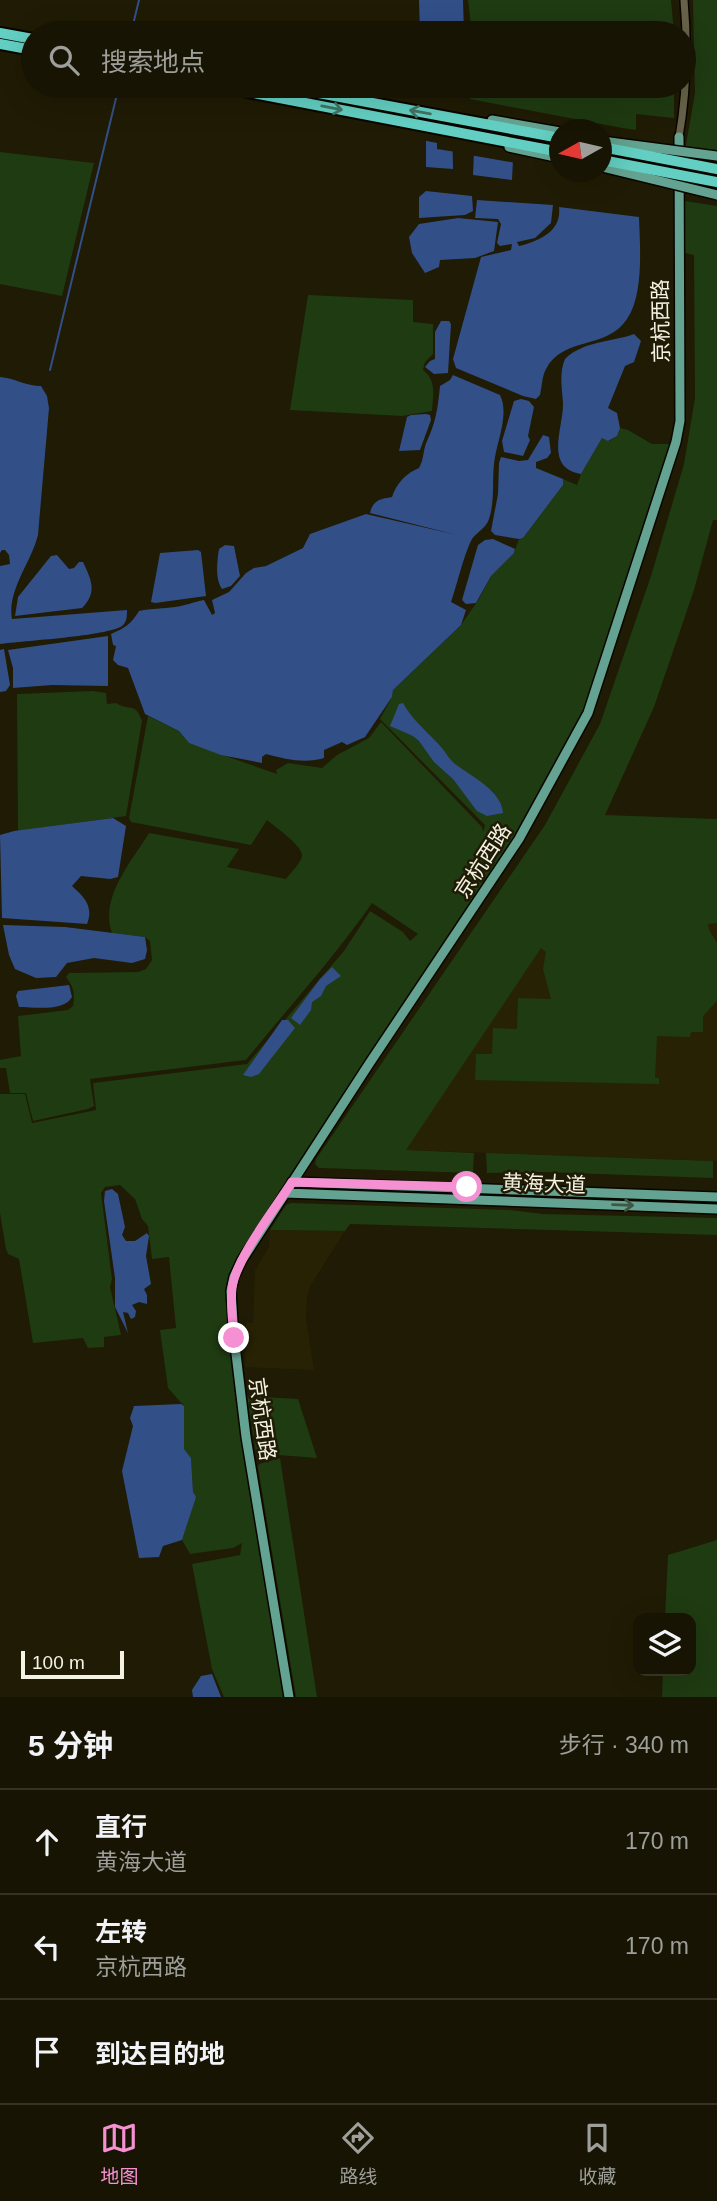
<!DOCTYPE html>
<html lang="zh">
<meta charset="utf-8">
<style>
:root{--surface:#171403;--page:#201d0d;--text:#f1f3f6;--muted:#9e9e9a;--line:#363325;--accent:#f591d2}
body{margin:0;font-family:Helvetica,"Noto Sans SC",sans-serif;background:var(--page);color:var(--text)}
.controls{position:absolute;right:21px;bottom:21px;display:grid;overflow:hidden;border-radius:14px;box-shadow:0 7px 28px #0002}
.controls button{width:63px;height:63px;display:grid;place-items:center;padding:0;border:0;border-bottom:2px solid var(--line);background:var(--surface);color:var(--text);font:35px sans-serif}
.compass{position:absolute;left:549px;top:119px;width:63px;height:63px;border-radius:50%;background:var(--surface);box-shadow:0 7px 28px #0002;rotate:262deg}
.scale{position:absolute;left:21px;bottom:18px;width:103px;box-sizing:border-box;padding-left:7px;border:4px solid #f4f2e3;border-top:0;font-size:19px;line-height:24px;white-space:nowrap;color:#f4f2e3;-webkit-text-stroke:5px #1f1b04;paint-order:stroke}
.stop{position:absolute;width:21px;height:21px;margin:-16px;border:5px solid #f591d2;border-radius:50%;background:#fff}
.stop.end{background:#f591d2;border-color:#fff;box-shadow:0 2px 7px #0008}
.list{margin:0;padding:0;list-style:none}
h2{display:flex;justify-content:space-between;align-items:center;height:91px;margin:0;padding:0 28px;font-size:30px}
h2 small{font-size:23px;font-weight:400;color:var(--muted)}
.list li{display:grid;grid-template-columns:46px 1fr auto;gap:21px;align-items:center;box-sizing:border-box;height:105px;padding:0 28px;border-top:2px solid var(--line)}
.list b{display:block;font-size:26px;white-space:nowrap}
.list p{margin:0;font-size:23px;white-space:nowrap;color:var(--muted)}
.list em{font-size:23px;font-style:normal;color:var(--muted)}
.icon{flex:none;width:38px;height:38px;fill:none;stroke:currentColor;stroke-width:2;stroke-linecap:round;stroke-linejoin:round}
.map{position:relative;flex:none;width:717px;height:1697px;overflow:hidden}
.search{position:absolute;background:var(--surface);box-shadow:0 7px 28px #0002;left:21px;right:21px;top:21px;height:77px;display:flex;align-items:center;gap:18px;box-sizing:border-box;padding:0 24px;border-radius:38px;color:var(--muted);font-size:26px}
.sheet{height:406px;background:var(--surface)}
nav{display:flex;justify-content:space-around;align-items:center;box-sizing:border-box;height:98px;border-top:2px solid var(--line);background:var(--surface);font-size:19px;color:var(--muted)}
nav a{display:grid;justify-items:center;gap:4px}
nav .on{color:var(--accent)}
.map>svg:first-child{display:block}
.built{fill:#272203}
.green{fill:#1f3b12}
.water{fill:#324f88}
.pier{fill:#1f1b04}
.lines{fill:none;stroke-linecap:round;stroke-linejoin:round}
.stream{stroke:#324f88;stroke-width:2}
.minor-casing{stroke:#090600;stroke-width:10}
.major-casing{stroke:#090600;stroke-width:12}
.highway-casing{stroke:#090600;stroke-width:14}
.minor{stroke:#666148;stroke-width:7}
.major{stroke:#64a391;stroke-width:9}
.highway{stroke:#63cfc2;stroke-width:10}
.major-bridge-casing{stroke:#090600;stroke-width:12;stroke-linecap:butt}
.highway-bridge-casing{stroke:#090600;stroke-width:14;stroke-linecap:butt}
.major-bridge{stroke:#64a391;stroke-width:9}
.highway-bridge{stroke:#63cfc2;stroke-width:10}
.oneway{stroke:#417563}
.oneway2{stroke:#3e5843}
.route{stroke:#f591d2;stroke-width:9}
.labels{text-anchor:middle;stroke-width:5;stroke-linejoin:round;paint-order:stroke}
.street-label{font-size:21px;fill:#f4f2e3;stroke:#1f1b04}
</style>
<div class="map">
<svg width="717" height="1697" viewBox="0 0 717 1697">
<rect width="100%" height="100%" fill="#1f1b04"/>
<path class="built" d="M560 919 717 923V1161L405 1150Z
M270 1230 345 1231 311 1285 307 1297 306 1319 314 1370 245 1367 246 1323H253L255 1270 269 1247Z"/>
<path class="green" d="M468 0H671L674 33H472Z
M693 0H717V157L685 150 695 93Z
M471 86H674V118L636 114V130L622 128 470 99Z
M0 152 94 163 62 296 0 284Z
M685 201 717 206V520H713L694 590 654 707 605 815 717 819V923L708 924 709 930 717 943V1001L703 1016V1032H691L690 1037 657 1036 655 1078H659V1084L475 1080 476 1054H492L493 1028 517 1029 518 998 551 999 543 969 546 952 541 948 406 1150 474 1153 473 1173 319 1168 315 1164 316 1159 545 825 600 724 651 576 684 464 695 398 694 255 685 253 681 249Z
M308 295 413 300V322L433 324V354L425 362 423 370C437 381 433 394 432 411L402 416 290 410Z
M620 428 628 430 652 444H672L583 714 510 847 357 1073 238 1256C224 1288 228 1306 231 1339L285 1697H224L212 1669 192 1564 240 1555 242 1543 233 1548 190 1554 182 1540 195 1497 193 1492 191 1458 184 1449V1406L168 1388 160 1330 176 1328 169 1257 152 1259 148 1226 142 1219 135 1199 120 1185 105 1187 101 1193 112 1279 110 1287 121 1335 104 1337V1347L88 1348 83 1338 33 1343 19 1259 8 1254 6 1249 0 1213V1094H25L32 1123 96 1110 93 1083 247 1064 344 951 370 911 403 932 410 941 418 934 372 903C334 958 288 1008 246 1060L90 1079 94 1106 88 1109 33 1121 26 1093H10L6 1068H0V1060L21 1056 18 1016 68 1010 73 1006C75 994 74 987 66 977L69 973 138 972 146 969 152 960 150 941 145 937 112 933C99 898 132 861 149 833L239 849 227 867 286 879C291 872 301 863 302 856 303 846 275 827 267 820L251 845 131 822 129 818 148 716 179 731 189 743 277 774 276 770 288 763 322 768 337 755 369 738 381 722 482 827 483 832 485 825 380 719 392 697 393 690 461 625 479 599 491 576 514 553 519 539 523 538 563 485V479L577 485 581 474 602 438 609 441 617 436Z
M93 691 106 693 107 704 116 703C130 712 135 701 142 721L126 816 18 831 17 694Z
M486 1153 713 1161V1178L542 1172 487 1173Z
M291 1203 510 1210 543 1214 717 1218V1235L350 1224 345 1231 270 1230 286 1205Z
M247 1396 298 1399 317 1458 278 1455 257 1460Z
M280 1458 317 1697H296L258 1467 259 1464Z
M717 1540V1697H662L663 1671H691V1618H665L668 1555Z"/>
<path class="water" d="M419 0H463L464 33H420Z
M426 117 452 118 453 169 426 167Z
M475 126 513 160 512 180 473 175Z
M426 191 472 196 473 211 465 215 419 218V197Z
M477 200 553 205 551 223 535 238 517 242 519 246C538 241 562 232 559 207L639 217C640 247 644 294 627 319 607 350 563 336 546 369 542 376 542 387 540 395L536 399 523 396 456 368 453 359 481 257 511 250 512 244 500 246 497 243 501 224 498 219 475 218Z
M458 218 498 222 494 251 475 258 440 260 439 267 425 273 412 253 409 237 419 224Z
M441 321H449L451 324 448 373 434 374 425 367 430 361 435 359V332Z
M634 334 641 341 634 362 625 366 608 408 617 413 620 428 617 436 608 441 602 438 581 474C543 468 564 426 563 403 562 389 559 372 565 359 583 341 612 342 634 334Z
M453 375 500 395C510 415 496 443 494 464 492 482 495 501 489 519 486 528 477 532 472 539 464 554 457 585 451 602L466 610 461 625 393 690 392 697 365 737 347 745 342 742 324 750V758C305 764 285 759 266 754L262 757V763L221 755 189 743 179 731 145 714 128 668 118 665 113 660 116 646 113 645 111 634C125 628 131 624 139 611 152 608 163 609 175 607 184 606 194 602 204 600L212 615 215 613 212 600 229 592 246 573 254 568 266 566 303 548 310 534 366 514 457 535 370 513C373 500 380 499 392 497 396 484 406 473 419 468 424 460 423 449 427 441 436 422 438 407 440 386L450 380Z
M0 377C14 378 26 386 41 386L47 396 49 408 38 535C31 563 7 590 12 619L127 610C127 616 127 622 122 626 108 636 22 641 0 644V566L10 564 9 555 5 550H2L0 553Z
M521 399 529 401 534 407 528 436 530 440 523 456 504 452 502 441 514 401Z
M426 414 430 415 431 420 420 450 399 451 407 417 411 415Z
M543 435 549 437 551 453 547 458 536 462V468L563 479V485L523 538 519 539 495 535 491 531 498 494 499 463 501 457 519 461 528 460Z
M493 539 515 549 514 553 491 576 476 603 466 604 462 600 478 545 485 540Z
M225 545 234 546 240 576 231 586 222 589C215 580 217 561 219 549Z
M198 550 201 552 206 596 155 603 151 602 160 553Z
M57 555 69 569 74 568 79 562H83C91 579 98 592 82 608L15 616 18 597 51 556Z
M108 636V686L52 685 13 688V668L8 650Z
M4 649 10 685 6 691 0 692V650Z
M403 703C413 721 428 732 442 748 446 753 450 760 455 764 471 776 502 791 503 813L487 816 477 811 453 779 434 762 419 741 413 736 390 726 399 704Z
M113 818 126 826 118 877 110 879 81 876 72 886C84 897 94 906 87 924L2 918 0 835 14 831Z
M3 925 65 927 145 937 147 950 145 959 132 963 94 958 67 963 56 977 36 978 15 969 9 955Z
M332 967 341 976 326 986 321 996 312 1002 311 1010 300 1025 291 1018 320 979Z
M69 985 72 997C64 1012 34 1007 19 1007L16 996 18 991Z
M282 1020H288L295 1028 259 1074 251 1077 243 1075Z
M112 1189 118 1194 125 1227 122 1235 126 1241H135L147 1233 149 1236 146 1256 151 1284 144 1289 147 1295V1304L139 1302 132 1305 136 1311 135 1317 131 1319 128 1313 123 1312 128 1333 115 1307V1278L104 1201 105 1191Z
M181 1404 184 1406V1449L191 1458 193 1492 196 1497 182 1540 163 1546 159 1557 139 1558 122 1471 133 1426 130 1418 134 1406Z
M212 1674 221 1697H193L192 1690 201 1676Z"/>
<path class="pier" d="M422 117 456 118V152L437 149V143L422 140Z
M472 126 519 135 516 163 470 155Z"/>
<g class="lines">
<path class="stream" d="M131 33 139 0
M50 370 119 86"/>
<g class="minor-casing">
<path id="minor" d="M679 137C687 91 688 46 684 0"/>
</g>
<g class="major-casing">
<path id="major" d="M492 120 560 132
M509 147 560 158
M292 1182 717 1197
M285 1193 717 1209
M289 1697 246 1437 234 1337 231 1291 234 1277 242 1260 369 1064 519 839 588 713 676 442 680 421 679 137"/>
</g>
<g class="highway-casing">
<path id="highway" d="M0 33 33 39
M0 44 33 50
M217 86 560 152
M281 86 560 138"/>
</g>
<use href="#minor" class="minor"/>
<use href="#major" class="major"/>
<use href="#highway" class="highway"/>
<g class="major-bridge-casing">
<path id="major-bridge" d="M602 141 717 156
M602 167 717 195"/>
</g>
<g class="highway-bridge-casing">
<path id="highway-bridge" d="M602 147 717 169
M602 160 717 182"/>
</g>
<use href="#major-bridge" class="major-bridge"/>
<use href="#highway-bridge" class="highway-bridge"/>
</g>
<defs><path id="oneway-shaft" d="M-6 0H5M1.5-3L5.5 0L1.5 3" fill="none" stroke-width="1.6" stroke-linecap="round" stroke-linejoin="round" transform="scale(1.75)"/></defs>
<g class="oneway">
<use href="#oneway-shaft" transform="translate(332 108) rotate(11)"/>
<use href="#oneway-shaft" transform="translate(420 112) rotate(-170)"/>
</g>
<use class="oneway2" href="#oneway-shaft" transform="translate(623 1205) rotate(2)"/>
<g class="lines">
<path class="route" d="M234 1338C233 1322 230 1303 232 1288 236 1258 275 1209 292 1182L467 1187"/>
</g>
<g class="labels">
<g class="street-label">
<text transform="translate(661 321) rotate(-91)" y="7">京杭西路</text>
<text transform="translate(483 861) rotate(-57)" y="7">京杭西路</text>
<text transform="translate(544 1184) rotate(2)" y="7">黄海大道</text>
<text transform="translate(262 1419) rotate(82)" y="7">京杭西路</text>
</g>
</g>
</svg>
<div class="controls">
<button><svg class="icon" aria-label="layers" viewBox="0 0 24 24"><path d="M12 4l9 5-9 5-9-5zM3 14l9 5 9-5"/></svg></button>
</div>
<svg class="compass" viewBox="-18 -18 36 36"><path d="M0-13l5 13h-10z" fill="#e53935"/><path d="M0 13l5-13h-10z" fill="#9e9e9a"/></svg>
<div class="scale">100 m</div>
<div class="stop" style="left:467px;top:1187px"></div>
<div class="stop end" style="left:234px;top:1338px"></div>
<div class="search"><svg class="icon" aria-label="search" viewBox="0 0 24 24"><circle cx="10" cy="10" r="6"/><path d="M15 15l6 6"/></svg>搜索地点</div>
</div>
<section class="sheet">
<h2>5 分钟<small>步行 · 340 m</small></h2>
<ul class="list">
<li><svg class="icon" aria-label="ahead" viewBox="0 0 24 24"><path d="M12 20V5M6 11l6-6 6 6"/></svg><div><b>直行</b><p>黄海大道</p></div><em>170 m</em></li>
<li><svg class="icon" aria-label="left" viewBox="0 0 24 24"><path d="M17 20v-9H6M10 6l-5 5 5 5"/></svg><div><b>左转</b><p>京杭西路</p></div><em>170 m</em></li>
<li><svg class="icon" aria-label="arrive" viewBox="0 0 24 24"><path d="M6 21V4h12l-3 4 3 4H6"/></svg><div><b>到达目的地</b></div></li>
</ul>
</section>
<nav>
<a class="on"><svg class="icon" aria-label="map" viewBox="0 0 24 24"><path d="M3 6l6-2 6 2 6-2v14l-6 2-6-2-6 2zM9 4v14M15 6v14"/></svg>地图</a>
<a><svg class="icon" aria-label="directions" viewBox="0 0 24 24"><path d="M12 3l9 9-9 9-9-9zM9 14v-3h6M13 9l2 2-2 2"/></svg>路线</a>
<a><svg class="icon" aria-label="saved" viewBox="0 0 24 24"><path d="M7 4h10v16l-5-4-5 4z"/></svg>收藏</a>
</nav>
